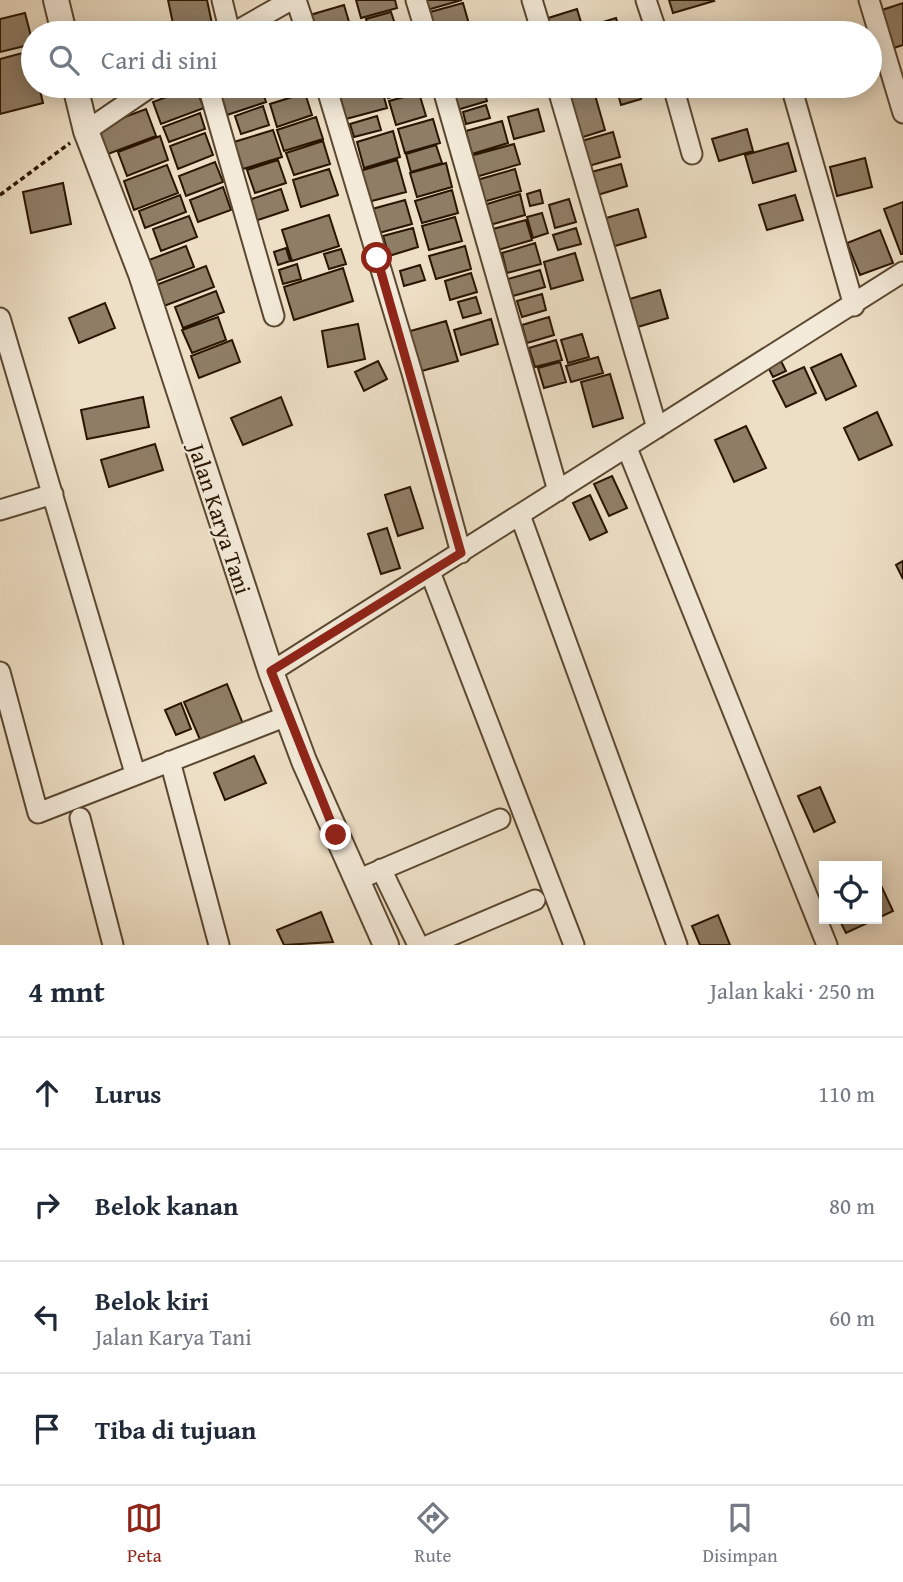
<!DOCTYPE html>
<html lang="id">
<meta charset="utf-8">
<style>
:root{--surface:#fff;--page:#f2f2f3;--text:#1f2937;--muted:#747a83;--line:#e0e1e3;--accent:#8f2418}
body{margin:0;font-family:"Gentium Book Plus",serif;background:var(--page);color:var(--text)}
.controls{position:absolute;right:21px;bottom:21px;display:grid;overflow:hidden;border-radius:0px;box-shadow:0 4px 18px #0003}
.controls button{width:63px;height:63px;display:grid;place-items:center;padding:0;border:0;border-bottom:2px solid var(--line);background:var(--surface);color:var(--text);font:35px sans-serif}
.stop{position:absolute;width:21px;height:21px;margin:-16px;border:5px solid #8f2418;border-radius:50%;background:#fff}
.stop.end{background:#8f2418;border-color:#fff;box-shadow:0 2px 7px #0008}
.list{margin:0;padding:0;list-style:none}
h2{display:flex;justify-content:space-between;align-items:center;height:91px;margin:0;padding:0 28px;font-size:30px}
h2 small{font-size:23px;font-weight:400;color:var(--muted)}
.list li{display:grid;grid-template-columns:46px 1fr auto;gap:21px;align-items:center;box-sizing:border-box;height:112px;padding:0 28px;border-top:2px solid var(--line)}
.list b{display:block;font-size:26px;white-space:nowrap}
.list p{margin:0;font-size:23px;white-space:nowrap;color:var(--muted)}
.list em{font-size:23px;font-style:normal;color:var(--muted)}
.icon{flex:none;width:38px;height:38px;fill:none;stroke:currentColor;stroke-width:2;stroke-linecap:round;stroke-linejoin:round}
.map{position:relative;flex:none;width:903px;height:945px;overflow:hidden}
.search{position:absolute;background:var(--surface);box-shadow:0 4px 18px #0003;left:21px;right:21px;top:21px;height:77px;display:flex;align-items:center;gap:18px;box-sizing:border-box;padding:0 24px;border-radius:38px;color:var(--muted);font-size:26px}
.sheet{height:539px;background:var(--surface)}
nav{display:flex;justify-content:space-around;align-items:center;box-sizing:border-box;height:98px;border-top:2px solid var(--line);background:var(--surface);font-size:19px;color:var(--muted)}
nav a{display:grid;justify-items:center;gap:4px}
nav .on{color:var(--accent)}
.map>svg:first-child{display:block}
.building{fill:#8f7e66;stroke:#2a1500;stroke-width:2}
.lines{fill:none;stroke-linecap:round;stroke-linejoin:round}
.minor-casing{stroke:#5b4831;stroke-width:23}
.tertiary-casing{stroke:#5b4831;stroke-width:28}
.path{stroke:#2a1500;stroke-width:3.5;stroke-dasharray:5 3.5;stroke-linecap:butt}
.minor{stroke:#f3ead9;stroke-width:19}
.tertiary{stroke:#f3ead9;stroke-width:24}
.route{stroke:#8f2418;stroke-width:9}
.labels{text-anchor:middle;stroke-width:5;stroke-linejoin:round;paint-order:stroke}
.street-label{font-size:23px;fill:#2a1500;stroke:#f3ead9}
</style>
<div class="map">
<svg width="903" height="945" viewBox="0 0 903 945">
<rect width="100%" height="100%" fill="#eddfc5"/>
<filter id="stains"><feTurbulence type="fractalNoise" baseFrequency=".00286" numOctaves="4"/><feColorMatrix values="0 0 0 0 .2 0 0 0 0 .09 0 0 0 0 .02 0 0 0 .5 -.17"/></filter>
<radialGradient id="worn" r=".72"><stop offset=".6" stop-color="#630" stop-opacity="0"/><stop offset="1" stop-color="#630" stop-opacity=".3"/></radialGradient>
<path class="building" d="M168 0H207L214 33H175Z
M356 0H395L397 8 361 18Z
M424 0H462L427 10Z
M669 0H713L714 1 673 13Z
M463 3 469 24 436 33 430 12Z
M903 3V45L894 48 882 10Z
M344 5 352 32 315 33 310 15Z
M577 9 584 32 549 33 545 19Z
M391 12 398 33H370L366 19Z
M25 13 33 44 0 52V19Z
M616 18 621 33H592L590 26Z
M466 27 468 33H443Z
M30 51 33 86H39L43 103 0 114V59Z
M195 86 204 108 161 124 153 102Z
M226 86H261L266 102 227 115 218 88Z
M277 86H299L279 92Z
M335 86H357L336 92Z
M381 86 387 108 346 119 340 96Z
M385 86H415L417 90 388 98Z
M456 86H482L487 101 457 110 451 87Z
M492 86H514L493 92Z
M561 86H590L563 93Z
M616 86H638L641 99 621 105Z
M593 88 605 130 577 139 565 96Z
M305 93 312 115 277 127 270 104Z
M419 93 426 116 396 125 389 101Z
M486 105 490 118 466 124 463 112Z
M263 106 269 125 241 134 235 116Z
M146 109 156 136 108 154 98 127Z
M538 109 544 131 514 139 508 117Z
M200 113 205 129 169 142 163 127Z
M377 116 381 130 354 137 350 124Z
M316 117 323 139 284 151 277 130Z
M433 119 440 143 405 153 398 129Z
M502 121 508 143 472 154 466 131Z
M747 129 753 151 719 161 712 139Z
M273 130 282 157 243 169 234 142Z
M393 131 400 157 364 168 357 142Z
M613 132 620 157 585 167 578 142Z
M205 133 213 155 178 169 170 146Z
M160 136 168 160 127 176 118 152Z
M323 141 330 164 294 175 286 153Z
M788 143 796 171 753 183 745 155Z
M514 144 520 164 476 177 470 156Z
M436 145 442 163 411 172 406 154Z
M865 158 872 187 837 196 830 167Z
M278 160 286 183 255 193 247 170Z
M397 160 406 192 368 202 360 171Z
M215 162 223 182 186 196 179 176Z
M446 163 452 187 417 197 410 173Z
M621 164 627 186 591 197 584 174Z
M167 165 178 193 134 210 124 181Z
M329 169 338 195 301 207 293 180Z
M515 169 521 191 483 202 477 180Z
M63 183 71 224 31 233 23 192Z
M223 187 231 210 198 222 190 200Z
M281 189 288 210 255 221 249 200Z
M452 190 458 213 422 223 415 201Z
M540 190 543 203 530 206 527 194Z
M520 194 525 215 490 225 484 205Z
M180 195 186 212 145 228 139 211Z
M795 195 803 220 767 230 759 205Z
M569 199 576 222 555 228 549 205Z
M405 200 412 224 379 233 372 209Z
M903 202V254H901L884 209Z
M638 209 646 237 608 248 599 220Z
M542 213 548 233 533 238 527 217Z
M329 215 339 246 292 261 282 230Z
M189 216 197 237 161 251 153 229Z
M455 217 462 241 429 250 422 226Z
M526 220 532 240 498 250 493 229Z
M413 228 418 247 389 256 383 236Z
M576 228 581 244 558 250 553 235Z
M880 230 893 263 860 275 847 243Z
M535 243 541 264 507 273 502 253Z
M186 246 194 267 149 284 141 263Z
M465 246 471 269 436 279 429 256Z
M286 248 290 261 278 265 274 252Z
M341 249 346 264 329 269 324 254Z
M575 253 583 280 551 289 544 262Z
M297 264 301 279 283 284 279 270Z
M420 265 425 280 404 286 400 271Z
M206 266 214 287 164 306 156 285Z
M343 268 353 301 294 320 284 287Z
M540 270 545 287 513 296 508 279Z
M471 273 477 292 450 300 445 281Z
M660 290 668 318 631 329 623 301Z
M216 291 224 312 183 328 175 307Z
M542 294 546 310 522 317 517 301Z
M476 297 481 313 463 318 458 302Z
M105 303 115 328 79 343 69 318Z
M218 317 226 340 192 353 182 330Z
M549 317 554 335 527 343 522 325Z
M491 319 498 344 461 355 454 330Z
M446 321 458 361 418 372 407 332Z
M358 324 365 359 328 367 322 331Z
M582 334 589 357 568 363 561 340Z
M232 340 240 362 199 378 191 356Z
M556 340 562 360 535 367 529 348Z
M841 354 856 386 826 400 811 368Z
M598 357 603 373 571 382 566 366Z
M779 357 786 371 773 377 766 363Z
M378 361 387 379 364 391 355 372Z
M560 362 566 382 544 388 538 368Z
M804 367 816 393 786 407 773 381Z
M610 374 623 418 593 427 581 382Z
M143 397 149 427 87 439 81 410Z
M281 397 292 425 243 445 231 418Z
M877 412 892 445 859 460 844 428Z
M746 426 766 468 734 482 715 440Z
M155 444 163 470 109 487 101 460Z
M612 476 627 508 609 516 594 484Z
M410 487 423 528 398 536 385 495Z
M590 495 607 532 590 540 573 503Z
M387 528 400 568 381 574 368 534Z
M903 561V579L896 565Z
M227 684 243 724 201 742 184 702Z
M181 703 191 729 176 735 165 710Z
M254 756 266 783 225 800 214 773Z
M820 787 835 822 814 832 798 796Z
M878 879 893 911 846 933 839 919H877Z
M321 912 333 942 284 945 277 930Z
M718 915 730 945H700L692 926Z"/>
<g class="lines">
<g class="minor-casing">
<path id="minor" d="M222 0 230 33
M296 0 307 33
M416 0 426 33
M532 0 542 33
M646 0 657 33
M869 0 903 113
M233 33 291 0
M208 86 274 316
M326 86 412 373 461 553
M442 86 558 491
M557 86 657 428
M673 86 692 154
M791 86 854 306
M86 131 152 86
M0 318 135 773
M627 448 827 945
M0 510 53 494
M520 515 677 945
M430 572 574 945
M0 672 38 813 287 716
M271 672 903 272
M170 761 219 945
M80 818 113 945
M381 869 418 945
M357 880 500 819
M429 945 535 900"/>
</g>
<g class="tertiary-casing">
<path id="tertiary" d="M56 0 64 33
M75 86 86 131 141 274 271 672 304 761 386 945"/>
</g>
<path class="path" d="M0 195 70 143"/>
<use href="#minor" class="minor"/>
<use href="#tertiary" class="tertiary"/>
</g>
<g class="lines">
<path class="route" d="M336 835 271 671 461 553 377 258"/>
</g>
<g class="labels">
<g class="street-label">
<text transform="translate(220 519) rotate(72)" y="8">Jalan Karya Tani</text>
</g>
</g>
<rect width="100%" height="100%" filter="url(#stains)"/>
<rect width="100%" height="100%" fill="url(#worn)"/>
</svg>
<div class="controls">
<button><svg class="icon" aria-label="locate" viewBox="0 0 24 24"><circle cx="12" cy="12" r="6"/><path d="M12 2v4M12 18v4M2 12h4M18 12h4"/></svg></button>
</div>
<div class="stop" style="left:377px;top:258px"></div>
<div class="stop end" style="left:336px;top:835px"></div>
<div class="search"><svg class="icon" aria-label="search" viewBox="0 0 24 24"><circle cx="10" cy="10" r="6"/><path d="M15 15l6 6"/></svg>Cari di sini</div>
</div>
<section class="sheet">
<h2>4 mnt<small>Jalan kaki · 250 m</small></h2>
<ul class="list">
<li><svg class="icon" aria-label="ahead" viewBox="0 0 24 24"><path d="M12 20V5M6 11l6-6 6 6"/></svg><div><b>Lurus</b></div><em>110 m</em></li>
<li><svg class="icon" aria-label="right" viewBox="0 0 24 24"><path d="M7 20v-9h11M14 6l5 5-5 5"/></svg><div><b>Belok kanan</b></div><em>80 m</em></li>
<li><svg class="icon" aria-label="left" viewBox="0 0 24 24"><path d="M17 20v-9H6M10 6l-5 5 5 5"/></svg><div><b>Belok kiri</b><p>Jalan Karya Tani</p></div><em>60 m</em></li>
<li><svg class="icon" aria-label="arrive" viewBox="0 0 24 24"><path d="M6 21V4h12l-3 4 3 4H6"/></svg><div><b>Tiba di tujuan</b></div></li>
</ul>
</section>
<nav>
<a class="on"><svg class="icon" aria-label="map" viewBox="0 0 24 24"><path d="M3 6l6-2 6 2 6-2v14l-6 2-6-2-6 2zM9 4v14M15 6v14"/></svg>Peta</a>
<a><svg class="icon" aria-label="directions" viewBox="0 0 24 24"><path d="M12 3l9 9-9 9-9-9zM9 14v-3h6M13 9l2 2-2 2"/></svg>Rute</a>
<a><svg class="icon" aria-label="saved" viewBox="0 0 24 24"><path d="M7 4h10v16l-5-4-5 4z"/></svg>Disimpan</a>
</nav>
